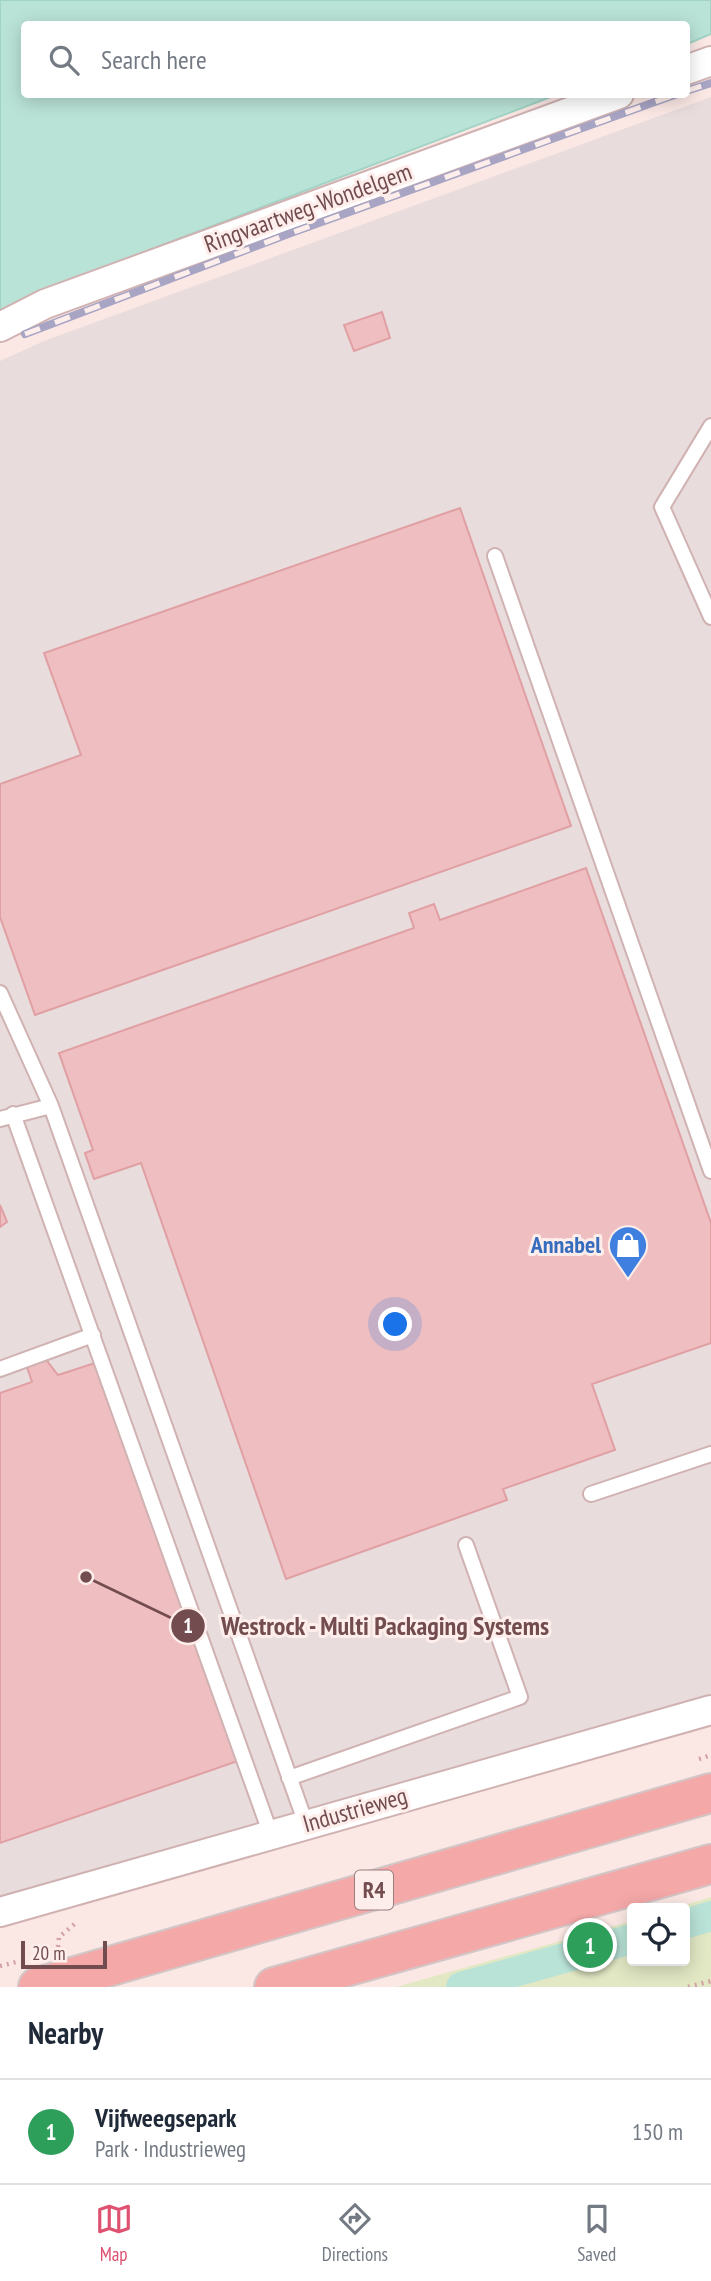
<!DOCTYPE html>
<meta charset="utf-8">
<style>
:root{--surface:#fff;--page:#f6f6f7;--text:#1f2937;--muted:#747a83;--line:#e0e1e3;--accent:#de5170}
body{margin:0;font-family:"PT Sans Narrow",sans-serif;background:var(--page);color:var(--text)}
.controls{position:absolute;right:21px;bottom:21px;display:grid;overflow:hidden;border-radius:7px;box-shadow:0 4px 18px #0003}
.controls button{width:63px;height:63px;display:grid;place-items:center;padding:0;border:0;border-bottom:2px solid var(--line);background:var(--surface);color:var(--text);font:35px sans-serif}
.scale{position:absolute;left:21px;bottom:18px;width:86px;box-sizing:border-box;padding-left:7px;border:4px solid #724c4f;border-top:0;font-size:19px;line-height:24px;white-space:nowrap;color:#724c4f;-webkit-text-stroke:5px #feeeeb;paint-order:stroke}
.you{position:absolute;left:396px;top:1325px;width:24px;height:24px;margin:-18px;border:5px solid #fff;border-radius:50%;background:#1a73e8;box-shadow:0 0 0 10px #1a73e833}
.badge{display:grid;place-items:center;width:46px;height:46px;border-radius:50%;background:var(--accent);color:#fff;font-size:23px;font-weight:700}
.pin{position:absolute;translate:-50% -50%;border:4px solid #fff;box-shadow:0 2px 7px #0006}
.list{margin:0;padding:0;list-style:none}
h2{display:flex;justify-content:space-between;align-items:center;height:91px;margin:0;padding:0 28px;font-size:30px}
h2 small{font-size:23px;font-weight:400;color:var(--muted)}
.list li{display:grid;grid-template-columns:46px 1fr auto;gap:21px;align-items:center;box-sizing:border-box;height:105px;padding:0 28px;border-top:2px solid var(--line)}
.list b{display:block;font-size:26px;white-space:nowrap}
.list p{margin:0;font-size:23px;white-space:nowrap;color:var(--muted)}
.list em{font-size:23px;font-style:normal;color:var(--muted)}
.icon{flex:none;width:38px;height:38px;fill:none;stroke:currentColor;stroke-width:2;stroke-linecap:round;stroke-linejoin:round}
.map{position:relative;flex:none;width:711px;height:1987px;overflow:hidden}
.search{position:absolute;background:var(--surface);box-shadow:0 4px 18px #0003;left:21px;right:21px;top:21px;height:77px;display:flex;align-items:center;gap:18px;box-sizing:border-box;padding:0 24px;border-radius:7px;color:var(--muted);font-size:26px}
.sheet{height:196px;background:var(--surface)}
nav{display:flex;justify-content:space-around;align-items:center;box-sizing:border-box;height:98px;border-top:2px solid var(--line);background:var(--surface);font-size:19px;color:var(--muted)}
nav a{display:grid;justify-items:center;gap:4px}
nav .on{color:var(--accent)}
.map>svg:first-child{display:block}
.industrial{fill:#e9dcdc}
.green{fill:#e2e7c4}
.water{fill:#bae3d7;stroke:#a1d4c6;stroke-width:2}
.lines{fill:none;stroke-linecap:round;stroke-linejoin:round}
.canal{stroke:#bae3d7;stroke-width:30}
.building{fill:#efbec0;stroke:#e09fa3;stroke-width:2}
.service-casing{stroke:#d0b2b2;stroke-width:18}
.minor-casing{stroke:#d0b2b2;stroke-width:32}
.trunk-casing{stroke:#d2c6c7;stroke-width:42}
.path{stroke:#d3a1a4;stroke-width:4.5;stroke-dasharray:2 5;stroke-linecap:butt}
.service{stroke:#fff;stroke-width:14}
.minor{stroke:#fff;stroke-width:28}
.trunk{stroke:#f4a8a8;stroke-width:38}
.rail-casing{stroke:#a7a4c4;stroke-width:8}
.rail{stroke:#feeeeb;stroke-width:5;stroke-dasharray:16;stroke-linecap:butt}
.labels{text-anchor:middle;stroke-width:6;stroke-linejoin:round;paint-order:stroke}
.shield{fill:#feeeeb;stroke:#9c7d7e;stroke-width:2}
.shield-label{font-size:23px;font-weight:bold;fill:#724c4f}
.street-label{font-size:24px;fill:#724c4f;stroke:#feeeeb}
.shop-label{font-size:24px;font-weight:bold;fill:#366cbe;stroke:#feeeeb;text-anchor:end}
.leader{fill:none;stroke:#724c4f;stroke-width:2.5}
.callout-dot{fill:#724c4f;stroke:#feeeeb;stroke-width:2.5}
.mark-label{font-size:21px;text-anchor:middle;font-weight:bold;fill:#fff}
.callout-label{font-size:26px;text-anchor:middle;font-weight:bold;fill:#724c4f;stroke:#feeeeb;stroke-width:6;stroke-linejoin:round;paint-order:stroke}
</style>
<div class="map">
<svg width="711" height="1987" viewBox="0 0 711 1987">
<rect width="100%" height="100%" fill="#fbe8e5"/>
<path class="industrial" d="M711 97V1699L0 1904V361L44 341Z"/>
<path class="green" d="M711 1897V1987H396L632 1921V1961H685V1908H675Z"/>
<path class="water" d="M0 0H711V34L687 44 686 24H24V94L556 95 47 289 0 310Z"/>
<g class="lines">
<path class="canal" d="M685 1924 711 1916
M461 1987 632 1939"/>
</g>
<path class="building" d="M382 312 390 338 354 351 344 325Z
M460 508 571 826 35 1015 0 917V784L81 755 44 653Z
M586 868 711 1223V1343L592 1384 615 1450 503 1489 507 1500 286 1579 141 1163 94 1179 85 1153 93 1150 59 1053 414 928 409 913 434 904 440 920Z
M0 1205 7 1222 0 1227Z
M39 1361H47L58 1375 95 1363 238 1761 0 1843V1393L32 1382 26 1364Z"/>
<g class="lines">
<g class="service-casing">
<path id="service" d="M711 426 662 507 711 617
M495 556 711 1171
M0 993 51 1106
M13 1114 271 1835
M0 1119 51 1106 306 1824
M0 1369 93 1335
M591 1494 711 1454
M289 1778 520 1697 466 1545"/>
</g>
<g class="minor-casing">
<path id="minor" d="M686 70 711 61
M0 327 45 304 619 94
M0 1912 711 1710"/>
</g>
<g class="trunk-casing">
<path id="trunk" d="M38 1987 711 1793
M274 1987 711 1864"/>
</g>
<path class="path" d="M699 1759 711 1755
M58 1947 59 1937 77 1922
M0 1966 16 1962
M688 1987 711 1981"/>
<use href="#service" class="service"/>
<use href="#minor" class="minor"/>
<use href="#trunk" class="trunk"/>
<g class="rail-casing">
<path id="rail" d="M686 91 711 83
M25 334 291 233 677 94"/>
</g>
<use href="#rail" class="rail"/>
</g>
<defs>
<g id="shop-pin" transform="scale(2.0125)"><path d="M0 17L-7.5 6A9.5 9.5 0 1 1 7.5 6Z" fill="#3f7fe0" stroke="#feeeeb"/><path d="M-5-2.5h2.3a2.7 3.5 0 0 1 5.4 0H5L5.5 6h-11ZM-1.5-2.5h3a1.5 2.3 0 0 0-3 0Z" fill="#fff"/></g>
</defs>
<g fill-rule="evenodd">
<use href="#shop-pin" x="628" y="1245"/>
</g>
<g class="labels">
<rect class="shield" x="355" y="1870.5" width="38" height="39" rx="5"/>
<g class="shield-label">
<text x="374" y="1898">R4</text>
</g>
<g class="street-label">
<text transform="translate(308 208) rotate(-20)" y="8">Ringvaartweg-Wondelgem</text>
<text transform="translate(355 1810) rotate(-16)" y="8">Industrieweg</text>
</g>
<g class="shop-label">
<text x="601" y="1253">Annabel</text>
</g>
</g>
<path class="leader" d="M86 1577L188 1626"/>
<g class="callout-dot">
<circle cx="86" cy="1577" r="7"/>
<circle cx="188" cy="1626" r="18"/>
</g>
<g class="mark-label">
<text x="188" y="1633">1</text>
</g>
<g class="callout-label">
<text x="385" y="1635">Westrock - Multi Packaging Systems</text>
</g>
</svg>
<div class="controls">
<button><svg class="icon" aria-label="locate" viewBox="0 0 24 24"><circle cx="12" cy="12" r="6"/><path d="M12 2v4M12 18v4M2 12h4M18 12h4"/></svg></button>
</div>
<div class="scale">20 m</div>
<div class="you"></div>
<div class="pin badge" style="left:590px;top:1945px;background:#2e9e5b">1</div>
<div class="search"><svg class="icon" aria-label="search" viewBox="0 0 24 24"><circle cx="10" cy="10" r="6"/><path d="M15 15l6 6"/></svg>Search here</div>
</div>
<section class="sheet">
<h2>Nearby<small></small></h2>
<ul class="list">
<li><span class="badge" style="background:#2e9e5b">1</span><div><b>Vijfweegsepark</b><p>Park · Industrieweg</p></div><em>150 m</em></li>
</ul>
</section>
<nav>
<a class="on"><svg class="icon" aria-label="map" viewBox="0 0 24 24"><path d="M3 6l6-2 6 2 6-2v14l-6 2-6-2-6 2zM9 4v14M15 6v14"/></svg>Map</a>
<a><svg class="icon" aria-label="directions" viewBox="0 0 24 24"><path d="M12 3l9 9-9 9-9-9zM9 14v-3h6M13 9l2 2-2 2"/></svg>Directions</a>
<a><svg class="icon" aria-label="saved" viewBox="0 0 24 24"><path d="M7 4h10v16l-5-4-5 4z"/></svg>Saved</a>
</nav>
